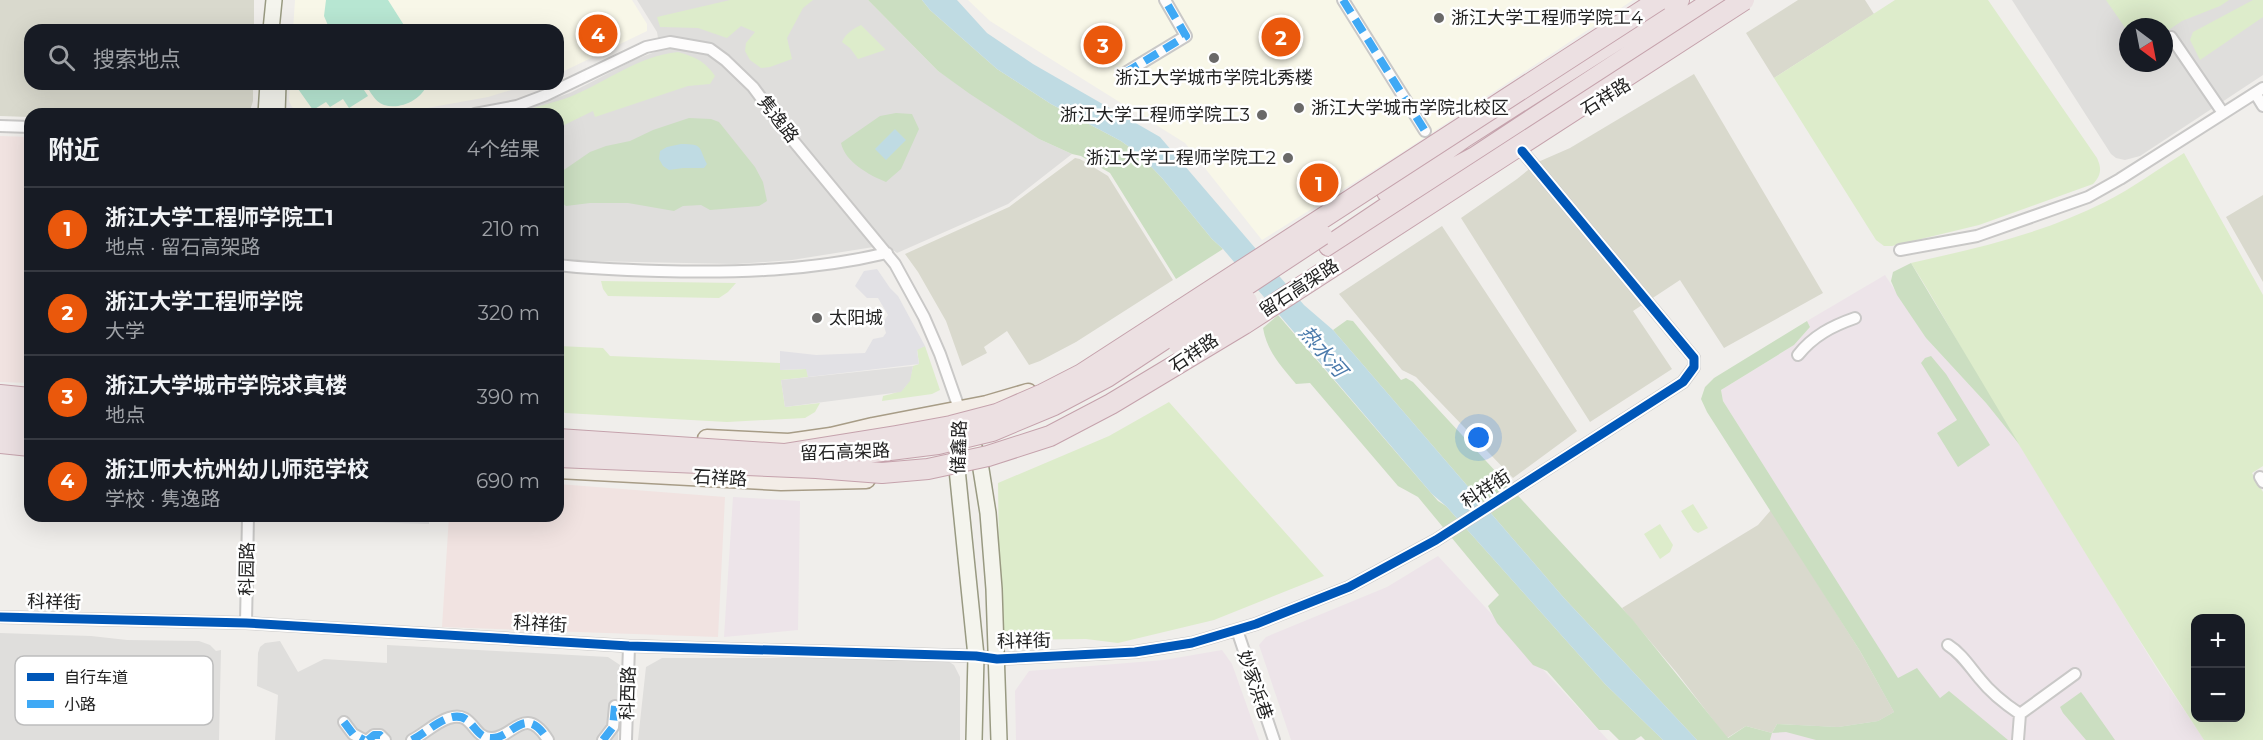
<!DOCTYPE html>
<html lang="zh">
<meta charset="utf-8">
<style>
:root{--surface:#171b24;--page:#20242c;--text:#f1f3f6;--muted:#9ea1a6;--line:#363941;--accent:#ea580c}
body{margin:0;font-family:Montserrat,"Noto Sans SC",sans-serif;background:var(--page);color:var(--text)}
.controls{position:absolute;right:18px;bottom:18px;display:grid;overflow:hidden;border-radius:12px;box-shadow:0 6px 24px #0002}
.controls button{width:54px;height:54px;display:grid;place-items:center;padding:0;border:0;border-bottom:2px solid var(--line);background:var(--surface);color:var(--text);font:30px sans-serif}
.compass{position:absolute;left:2119px;top:18px;width:54px;height:54px;border-radius:50%;background:var(--surface);box-shadow:0 6px 24px #0002;rotate:148deg}
.you{position:absolute;left:1479px;top:438px;width:21px;height:21px;margin:-15px;border:4px solid #fff;border-radius:50%;background:#1a73e8;box-shadow:0 0 0 9px #1a73e833}
.badge{display:grid;place-items:center;width:39px;height:39px;border-radius:50%;background:var(--accent);color:#fff;font-size:20px;font-weight:700}
.pin{position:absolute;translate:-50% -50%;border:3px solid #fff;box-shadow:0 2px 6px #0006}
.list{margin:0;padding:0;list-style:none}
h2{display:flex;justify-content:space-between;align-items:center;height:78px;margin:0;padding:0 24px;font-size:26px}
h2 small{font-size:20px;font-weight:400;color:var(--muted)}
.list li{display:grid;grid-template-columns:39px 1fr auto;gap:18px;align-items:center;box-sizing:border-box;height:84px;padding:0 24px;border-top:2px solid var(--line)}
.list b{display:block;font-size:22px;white-space:nowrap}
.list p{margin:0;font-size:20px;white-space:nowrap;color:var(--muted)}
.list em{font-size:20px;font-style:normal;color:var(--muted)}
.icon{flex:none;width:33px;height:33px;fill:none;stroke:currentColor;stroke-width:2;stroke-linecap:round;stroke-linejoin:round}
.map{position:relative;flex:none;width:2263px;height:740px;overflow:hidden}
.search{position:absolute;background:var(--surface);box-shadow:0 6px 24px #0002;left:24px;top:24px;width:540px;height:66px;display:flex;align-items:center;gap:15px;box-sizing:border-box;padding:0 21px;border-radius:18px;color:var(--muted);font-size:22px}
.panel{position:absolute;background:var(--surface);box-shadow:0 6px 24px #0002;left:24px;top:108px;width:540px;height:414px;border-radius:18px}
.map>svg:first-child{display:block}
.residential{fill:#dfdedc;fill-rule:evenodd}
.commercial{fill:#f1e3e1}
.industrial{fill:#ede4e9}
.education{fill:#f8f7e8}
.construction{fill:#d9d9cd}
.grass{fill:#ddeccb;fill-rule:evenodd}
.forest{fill:#cbdec1}
.pitch{fill:#b7e6d2}
.parking{fill:#e0dfde}
.plaza{fill:#e2e1e5}
.water{fill:#bfdbe3}
.lines{fill:none;stroke-linecap:round;stroke-linejoin:round}
.street-casing{stroke:#c9c8c7;stroke-width:14}
.secondary-casing{stroke:#999a82;stroke-width:18}
.primary-casing{stroke:#a79c86;stroke-width:21}
.highway-casing{stroke:#c5a2ac;stroke-width:22}
.street{stroke:#fdfcfc;stroke-width:10}
.secondary{stroke:#f4f4ed;stroke-width:15}
.primary{stroke:#f3ede7;stroke-width:18}
.highway{stroke:#ece0e2;stroke-width:20}
.highway-bridge-casing{stroke:#c5a2ac;stroke-width:22;stroke-linecap:butt}
.highway-bridge{stroke:#ece0e2;stroke-width:20}
.quiet{stroke:#3fa9f5;stroke-width:8;stroke-dasharray:15 8;stroke-linecap:butt}
.cycleway-casing{stroke:#fff;stroke-width:13}
.cycleway{stroke:#0057b8;stroke-width:9}
.poi-dot{fill:#6a6968;stroke:#fff;stroke-width:2}
.labels{text-anchor:middle;stroke-width:5;stroke-linejoin:round;paint-order:stroke}
.poi-label{font-size:18px;fill:#222;stroke:#fff;text-anchor:start}
.street-label{font-size:18px;fill:#222;stroke:#fff}
.water-label{font-size:20px;font-style:italic;fill:#4a7aab;stroke:#fff}
.key{fill:#fff;stroke:#bdbdbd;stroke-width:1.5}
.key-label{font-size:16px;fill:#222}
</style>
<div class="map">
<svg width="2263" height="740" viewBox="0 0 2263 740">
<rect width="100%" height="100%" fill="#f0eeeb"/>
<path class="residential" d="M637 0H868L938 71 1039 139 1072 154 1008 204 897 253 886 245 792 260 736 264 587 261 558 258V114L510 113 570 93 634 60 660 50 657 32Z
M2012 0H2263V75L2140 156 2125 160 2116 158 2111 154ZM2128 27H2164V63H2128Z
M0 633 91 636 127 640 199 641 210 645 216 651 221 650 219 740H0Z
M280 641 298 672 324 659 387 663V645L608 657 620 665 618 740H275L278 695 257 686 258 653 260 647 265 643Z
M662 658H943L954 665 960 677V740H638L646 667Z"/>
<path class="commercial" d="M0 136 30 137V383L0 382Z
M558 484 725 497 718 637 442 627 449 516H558Z"/>
<path class="industrial" d="M1885 275 1926 338 1986 403 2019 444 2158 671 2204 740H1770L1772 733 1898 679 1723 401 1721 390 1794 345 1810 327 1807 321Z
M733 497 800 501 798 630 724 637Z
M1438 556 1608 740H1291L1259 645 1266 637 1387 587Z
M1222 650 1232 664 1259 740H1016L1015 691 1029 671 1164 660Z"/>
<path class="education" d="M295 0H632L647 24V31L558 74V30H293Z
M968 0H1633L1401 153 1262 240 1185 143 990 21Z
M290 84H531L488 97 427 108 329 114H303L292 107 289 101Z"/>
<path class="construction" d="M0 0H254V30H30V84H253V101L249 114H30V117L0 116Z
M1798 0H1865L1874 14 1774 78 1746 33Z
M1694 74 1823 293 1724 348 1680 280 1633 311 1672 369 1590 422 1461 218 1517 179 1538 162 1570 148Z
M1075 158 1080 159 1108 176 1173 280 1076 342 1040 361 1029 365 1007 331 984 347 987 353 962 366 946 321 918 272 905 254 1009 207Z
M2263 195V282L2226 217Z
M1442 226 1577 431 1513 478 1416 377 1402 370 1339 294Z
M1771 510 1860 651 1894 712 1878 721 1838 727 1777 724 1772 733 1746 726 1727 738 1677 673 1622 608 1758 525Z"/>
<path class="grass" d="M730 0H813L803 8 787 38 792 59 770 67 761 68 750 60 745 51 746 43 755 32 741 26 727 38 698 28 660 27 657 17Z
M1895 0H1988L2097 158C2102 169 2101 175 2093 184L1979 225 1892 246H1884L1876 240 1774 78Z
M2106 0H2229L2220 6 2182 21 2164 33V27H2128V32Z
M2253 0H2263V17L2200 60 2190 40 2193 32Z
M861 25 885 49V50L858 59 850 48 842 42C846 33 853 29 861 25Z
M678 52C695 57 705 61 715 76L710 84 688 86 595 117 593 111 558 128V114H520C536 105 555 103 572 96 608 81 638 56 678 52Z
M2184 153 2263 295V466L2252 473 2263 492V740H2204C2129 626 2058 509 1987 392 1961 349 1938 305 1911 263 1978 248 2044 233 2105 202 2133 188 2158 169 2184 153ZM2196 618H2240V718H2196Z
M601 281 736 283 728 292 719 298 608 296 603 289Z
M558 346 603 348 610 356 780 363 781 370 807 369 808 377 781 380 785 407 820 403 815 412 805 418 727 422 565 413 560 409 558 403Z
M925 346 940 390 932 394 882 401 883 396C905 391 908 388 913 366L919 364 917 349Z
M1169 402 1324 576 1214 620 1118 643 1086 639 1000 640 998 483 1109 436Z
M1693 504 1708 528 1698 533 1693 530 1681 511Z
M1660 524 1673 545 1670 552 1660 559 1644 534Z"/>
<path class="forest" d="M868 0H922L930 10 997 69 1051 104 1121 141 1139 154 1162 178 1212 239 1223 249 1176 279 1110 173 1081 156 1072 154 1039 139 970 94 938 71Z
M896 113 912 114 919 129 901 169 886 182C869 175 845 162 841 143L880 116Z
M689 118 711 119 719 122 755 167 763 182 767 201 759 206 710 210 701 205 683 206 674 211 628 203H590L566 206 558 200V174L590 152 606 146 630 141 653 130Z
M1911 263 2019 444 1986 403 1926 338 1897 295 1891 281 1893 272Z
M1278 315 1438 501 1446 506 1605 684 1663 740H1645L1641 736 1635 740H1619L1609 730H1599L1547 671 1533 665 1497 623 1488 606 1499 595 1418 497 1398 486 1310 383 1296 384C1282 367 1267 352 1263 328Z
M1347 320 1353 321 1401 380 1406 378 1413 382 1632 619 1728 738 1746 726 1772 733 1777 724 1838 727 1878 721 1894 712 1860 651 1707 412 1701 399 1705 387 1714 378 1807 321 1810 327 1794 345 1721 390 1723 401 1898 678 1917 668 1940 698 1949 691 2008 740H1816L1786 732 1772 733 1770 740H1697L1564 598 1333 330Z
M1931 356 1946 374 1990 445 1958 467 1937 433 1957 420 1921 363 1925 358Z
M2081 692 2084 696 2115 740H2086L2063 713 2060 707Z"/>
<path class="pitch" d="M326 0H388L407 30H330L324 16Z
M300 84H360L368 96 349 108 343 99 330 107 326 102 313 110 296 86Z
M365 84H427C422 100 400 110 384 105 375 102 370 91 365 84Z"/>
<path class="parking" d="M913 366 910 381 901 392 785 407 781 380Z
M273 516H429V524L273 519Z"/>
<path class="plaza" d="M877 269 890 288 898 296 925 346 917 350 919 364 808 377 806 369 780 370V351L816 355 865 353 873 339 883 337 886 333 883 322 888 315 878 298H867L855 286 864 271Z"/>
<path class="water" d="M922 0H957L987 33 1033 64 1160 137 1304 305 1333 330 1564 598 1697 740H1663L1605 684 1446 506 1432 494 1223 249 1212 239 1162 178 1139 154 1121 141 1051 104 997 69 930 10Z
M895 129 906 140 886 160 875 149Z
M681 144C704 144 698 147 707 164L704 168H683L669 170 663 166 659 159 660 151 667 147Z"/>
<g class="lines">
<g class="street-casing">
<path id="street" d="M1343 0 1425 131
M2171 37 2223 113
M1125 73 1186 36 1165 0
M2255 93 2263 106
M475 114 517 106 546 95 646 47 670 42 710 49 725 60 753 87 791 138 895 264 924 317 940 354 960 411
M0 126 30 127
M1900 250 1977 236 2088 197 2120 179 2263 88
M558 265C592 269 625 270 659 271 736 273 812 271 887 253
M1798 355C1813 336 1832 326 1855 318
M2260 477 2263 482
M0 617 246 623 629 646 976 656 997 659 1135 652 1192 643 1256 624 1349 587 1436 540 1683 382 1694 367V358L1522 151
M246 623 248 516
M1237 630 1274 740
M1948 645C1962 654 1969 666 1980 679 1991 693 2005 704 2020 714L2075 674
M344 722 353 734 364 740
M368 740 374 735H380L385 740
M412 740C424 734 436 722 449 718 474 710 472 739 492 738 513 738 525 703 548 740
M603 740 613 727 615 706
M626 740 629 646
M2018 740 2020 714"/>
</g>
<g class="secondary-casing">
<path id="secondary" d="M271 30 274 0
M266 114 268 84
M277 114 278 84
M959 429 957 469 976 656 974 740
M967 429 980 463 988 513 994 589 999 740"/>
</g>
<g class="primary-casing">
<path id="primary" d="M707 439 789 443 831 437 873 427 987 405 1028 393
M558 469 781 481 866 479"/>
</g>
<g class="highway-casing">
<path id="highway" d="M1387 192 1463 138 1679 0
M1329 246 1411 191 1475 157 1714 0
M0 395 30 398
M0 411 30 413
M0 426 30 428
M0 443 30 446"/>
</g>
<use href="#street" class="street"/>
<use href="#secondary" class="secondary"/>
<use href="#primary" class="primary"/>
<use href="#highway" class="highway"/>
<g class="highway-bridge-casing">
<path id="highway-bridge" d="M1179 345 1247 301
M558 439 784 454 896 436 951 426 997 414 1043 394 1082 374 1659 0
M866 453 938 444 992 431 1054 405 1107 377 1322 235
M558 457 816 468 882 473 928 469 988 456 1050 436 1111 404 1244 324 1744 0"/>
</g>
<use href="#highway-bridge" class="highway-bridge"/>
<path class="quiet" d="M1343 0 1425 131
M1125 73 1186 36 1165 0
M501 109 502 114
M344 722 353 734 364 740
M368 740 374 735H380L385 740
M412 740C424 734 436 722 449 718 474 710 472 739 492 738 513 738 525 703 548 740
M603 740 613 727 615 706"/>
<g class="cycleway-casing">
<path id="cycleway" d="M0 617 246 623 629 646 976 656 997 659 1135 652 1192 643 1256 624 1349 587 1436 540 1683 382 1694 367V358L1522 151"/>
</g>
<use href="#cycleway" class="cycleway"/>
</g>
<g class="poi-dot">
<circle cx="1439" cy="18" r="6"/>
<circle cx="1214" cy="58" r="6"/>
<circle cx="1299" cy="108" r="6"/>
<circle cx="1262" cy="115" r="6"/>
<circle cx="1288" cy="158" r="6"/>
<circle cx="817" cy="318" r="6"/>
</g>
<g class="labels">
<g class="poi-label">
<text x="1451" y="24">浙江大学工程师学院工4</text>
<text x="1214" y="84" text-anchor="middle">浙江大学城市学院北秀楼</text>
<text x="1311" y="114">浙江大学城市学院北校区</text>
<text x="1250" y="121" text-anchor="end">浙江大学工程师学院工3</text>
<text x="1276" y="164" text-anchor="end">浙江大学工程师学院工2</text>
<text x="829" y="324">太阳城</text>
</g>
<g class="street-label">
<text transform="translate(1606 97) rotate(-32)" y="6">石祥路</text>
<text transform="translate(778 119) rotate(52)" y="6">隽逸路</text>
<text transform="translate(1299 288) rotate(-33)" y="6">留石高架路</text>
<text transform="translate(1194 353) rotate(-34)" y="6">石祥路</text>
<text transform="translate(959 447) rotate(-88)" y="6">储鑫路</text>
<text transform="translate(845 452) rotate(-2)" y="6">留石高架路</text>
<text transform="translate(720 478) rotate(3)" y="6">石祥路</text>
<text transform="translate(1486 489) rotate(-33)" y="6">科祥街</text>
<text transform="translate(247 569) rotate(-89)" y="6">科园路</text>
<text transform="translate(54 602) rotate(1)" y="6">科祥街</text>
<text transform="translate(540 624) rotate(3)" y="6">科祥街</text>
<text transform="translate(1024 641) rotate(-1)" y="6">科祥街</text>
<text transform="translate(1255 685) rotate(71)" y="6">妙家浜巷</text>
<text transform="translate(628 693) rotate(-88)" y="6">科西路</text>
</g>
<g class="water-label">
<text transform="translate(1323 351) rotate(49)" y="7">热水河</text>
</g>
</g>
<rect x="15" y="656" width="198" height="69" rx="9" class="key"/>
<rect x="27" y="673" width="27" height="8" fill="#0057b8"/>
<rect x="27" y="700" width="27" height="8" fill="#3fa9f5"/>
<g class="key-label">
<text x="64" y="683">自行车道</text>
<text x="64" y="710">小路</text>
</g>
</svg>
<div class="controls">
<button>+</button>
<button>−</button>
</div>
<svg class="compass" viewBox="-18 -18 36 36"><path d="M0-13l5 13h-10z" fill="#e53935"/><path d="M0 13l5-13h-10z" fill="#9ea1a6"/></svg>
<div class="you"></div>
<div class="pin badge" style="left:1319px;top:183px">1</div>
<div class="pin badge" style="left:1281px;top:37px">2</div>
<div class="pin badge" style="left:1103px;top:45px">3</div>
<div class="pin badge" style="left:598px;top:34px">4</div>
<div class="search"><svg class="icon" aria-label="search" viewBox="0 0 24 24"><circle cx="10" cy="10" r="6"/><path d="M15 15l6 6"/></svg>搜索地点</div>
<section class="panel">
<h2>附近<small>4个结果</small></h2>
<ul class="list">
<li><span class="badge">1</span><div><b>浙江大学工程师学院工1</b><p>地点 · 留石高架路</p></div><em>210 m</em></li>
<li><span class="badge">2</span><div><b>浙江大学工程师学院</b><p>大学</p></div><em>320 m</em></li>
<li><span class="badge">3</span><div><b>浙江大学城市学院求真楼</b><p>地点</p></div><em>390 m</em></li>
<li><span class="badge">4</span><div><b>浙江师大杭州幼儿师范学校</b><p>学校 · 隽逸路</p></div><em>690 m</em></li>
</ul>
</section>
</div>
